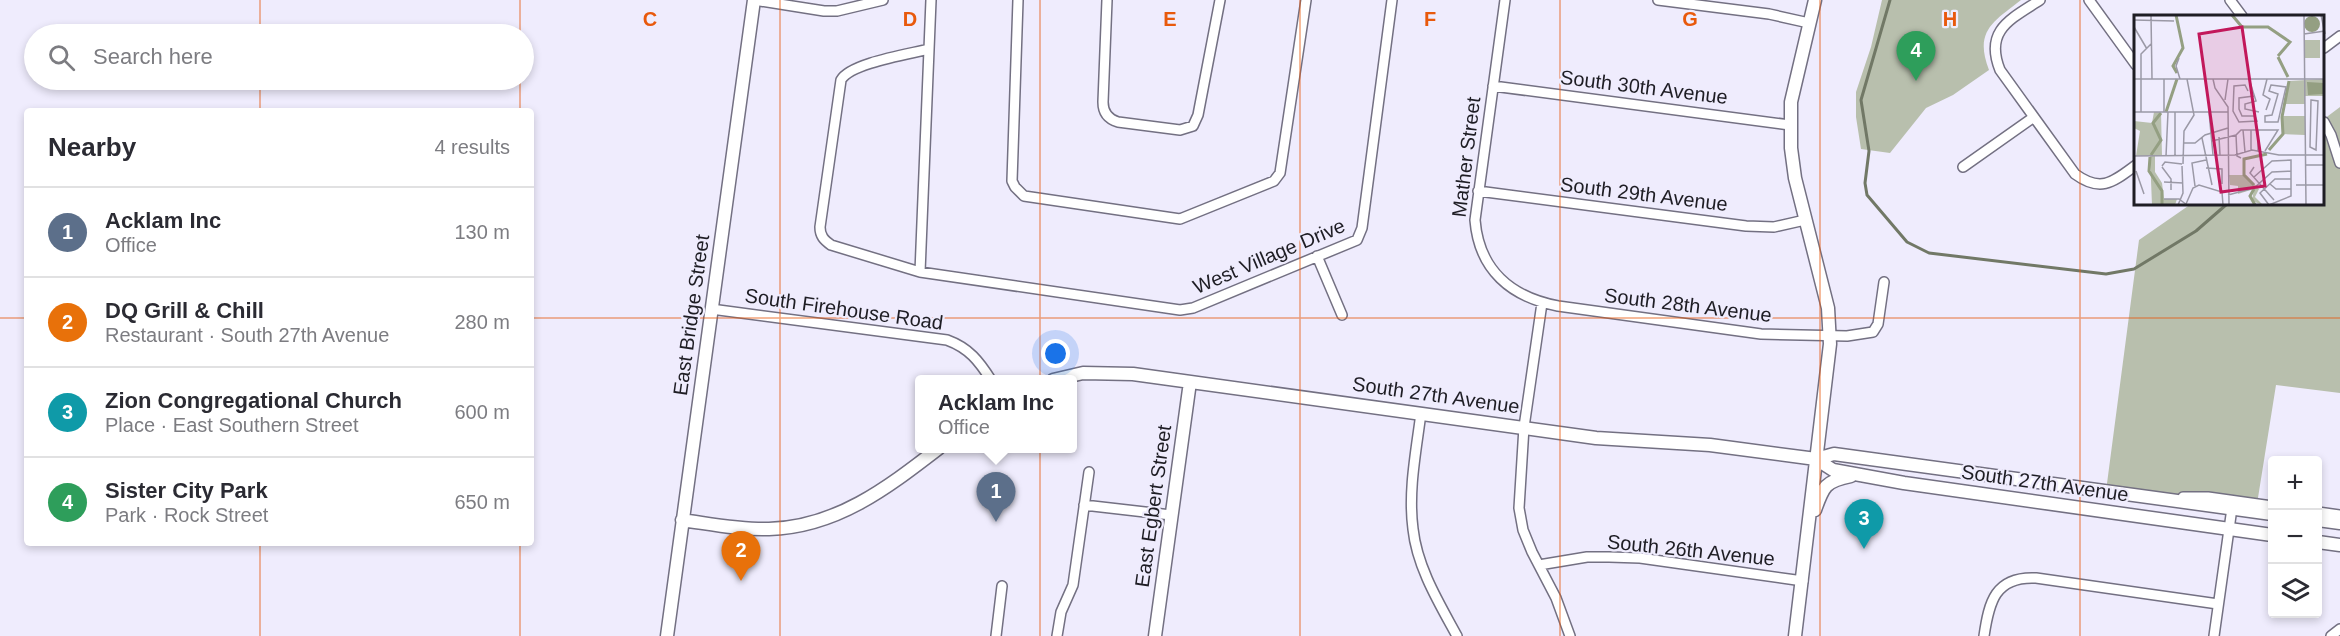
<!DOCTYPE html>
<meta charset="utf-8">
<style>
:root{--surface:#fff;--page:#f7f7f7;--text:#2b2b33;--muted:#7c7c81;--line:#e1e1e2;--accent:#566c1c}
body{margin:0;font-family:Helvetica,sans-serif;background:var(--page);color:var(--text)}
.controls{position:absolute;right:18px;bottom:18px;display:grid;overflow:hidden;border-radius:6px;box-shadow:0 3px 9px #0003}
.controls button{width:54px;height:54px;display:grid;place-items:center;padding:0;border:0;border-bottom:2px solid var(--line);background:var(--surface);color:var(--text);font:30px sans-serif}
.you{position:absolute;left:1056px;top:354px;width:21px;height:21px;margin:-15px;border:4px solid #fff;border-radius:50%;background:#1a73e8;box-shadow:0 0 0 9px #1a73e833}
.badge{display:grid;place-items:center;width:39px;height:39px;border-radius:50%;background:var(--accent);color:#fff;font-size:20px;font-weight:700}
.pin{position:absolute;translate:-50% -50px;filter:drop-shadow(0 2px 3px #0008)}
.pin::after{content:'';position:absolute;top:32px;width:21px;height:18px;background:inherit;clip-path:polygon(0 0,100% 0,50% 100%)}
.popup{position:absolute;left:915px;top:375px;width:162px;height:78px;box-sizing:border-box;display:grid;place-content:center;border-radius:6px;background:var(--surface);filter:drop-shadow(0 2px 4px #0005);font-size:20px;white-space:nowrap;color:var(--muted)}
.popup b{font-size:22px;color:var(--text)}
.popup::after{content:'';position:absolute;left:50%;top:100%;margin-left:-12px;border:12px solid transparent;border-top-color:var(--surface)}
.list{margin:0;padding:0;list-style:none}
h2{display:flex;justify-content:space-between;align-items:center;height:78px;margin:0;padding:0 24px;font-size:26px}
h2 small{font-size:20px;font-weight:400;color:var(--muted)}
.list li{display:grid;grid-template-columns:39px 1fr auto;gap:18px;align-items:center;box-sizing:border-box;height:90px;padding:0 24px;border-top:2px solid var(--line)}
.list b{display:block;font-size:22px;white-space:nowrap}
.list p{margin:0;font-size:20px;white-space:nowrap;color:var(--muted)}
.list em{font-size:20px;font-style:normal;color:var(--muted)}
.icon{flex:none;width:33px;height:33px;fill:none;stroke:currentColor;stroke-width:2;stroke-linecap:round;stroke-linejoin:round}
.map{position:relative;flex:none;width:2340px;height:636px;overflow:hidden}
.search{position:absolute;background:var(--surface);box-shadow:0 3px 9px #0003;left:24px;top:24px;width:510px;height:66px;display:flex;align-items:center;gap:15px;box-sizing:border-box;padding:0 21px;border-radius:33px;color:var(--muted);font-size:22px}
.panel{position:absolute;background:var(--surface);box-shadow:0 3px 9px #0003;left:24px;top:108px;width:510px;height:438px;border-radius:6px}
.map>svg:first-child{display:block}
.green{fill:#b8bfad}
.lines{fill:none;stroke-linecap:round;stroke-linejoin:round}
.stream{stroke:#717866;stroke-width:3}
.street-casing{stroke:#737082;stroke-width:12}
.secondary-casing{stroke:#737082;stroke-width:15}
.street{stroke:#fff;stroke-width:9}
.secondary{stroke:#fff;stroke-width:12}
.grid{fill:none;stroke:#e8590c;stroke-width:1.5;stroke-opacity:0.55}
.labels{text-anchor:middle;stroke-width:4.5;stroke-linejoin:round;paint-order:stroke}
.street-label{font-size:20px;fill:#1e1d24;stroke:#efecfd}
.inset-river{fill:none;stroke:#949f82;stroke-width:3}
.inset-road{fill:none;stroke:#9b99a6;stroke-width:1.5}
.view{fill:#c2185b;fill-opacity:0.15;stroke:#c2185b;stroke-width:3}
.inset-edge{fill:none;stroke:#1e1d24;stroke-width:3}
.grid-label{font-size:20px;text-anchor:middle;font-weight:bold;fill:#e8590c;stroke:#efecfd;stroke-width:4.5;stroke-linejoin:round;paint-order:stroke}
</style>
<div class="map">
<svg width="2340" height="636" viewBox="0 0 2340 636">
<rect width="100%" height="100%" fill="#efecfd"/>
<path class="green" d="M1882 0H2021C1993 22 1974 31 1989 70L1953 95 1926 108 1890 153 1861 149 1856 117V92L1871 47Z
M2340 107V393L2276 385 2257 504 2106 491 2139 240 2191 204H2324V119Z"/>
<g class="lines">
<path class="stream" d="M1890 0 1861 100 1869 151 1865 183 1867 195 1907 242 1929 253 2106 274 2134 269 2196 231 2227 204"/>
<g class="street-casing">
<path id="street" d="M754 0 824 11H837L883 0
M1018 0 1012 181 1015 187 1024 196 1180 219 1274 181 1280 173 1306 0
M1107 0 1103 102C1103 112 1108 119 1118 122L1180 130 1193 126 1198 115 1220 0
M1505 0 1475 220C1479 270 1511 297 1558 306L1761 334 1847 336 1873 332 1878 324 1884 282
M1658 0 1769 14 1809 23
M2040 0C2011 19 1984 30 2000 70L2075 174C2101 193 2113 182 2136 165
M2089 0 2136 65
M2230 0 2242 16
M2324 48 2340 36
M929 49C910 54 850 63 841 80L820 227C820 236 824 240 831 245L920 272 1180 310 1193 308 1357 240 1362 228 1392 0
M1493 86 1790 125
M2324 122 2331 135 2340 163
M1963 167 2034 117
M1478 191 1746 226 1774 227 1805 220
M1317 256 1342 315
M920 272 931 0
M1542 303 1524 427 1519 508 1523 530 1532 552 1556 598 1570 636
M711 309 947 340C969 348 979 361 991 380
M1421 413C1416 452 1408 491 1413 529 1417 567 1439 603 1457 636
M2183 497H2208L2272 506
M1084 505 1171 515
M2318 512 2340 515
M1539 565 1587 557H1609L1640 558 1803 581
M996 636 1002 586
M1057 636 1061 612 1073 585 1089 472
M1984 636C1989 602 1995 576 2036 578L2218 604
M2214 636 2232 508
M2331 636 2340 629"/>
</g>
<g class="secondary-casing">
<path id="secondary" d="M1053 380 1083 373 1133 374 1596 438 1710 445 1816 459 1834 454 2272 514
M1816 459 1833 470 1904 483 2272 535
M1815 510C1823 487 1825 481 1851 476
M682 520C711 524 740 530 769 529 837 527 887 488 939 448
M2318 520 2340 523
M2318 542 2340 545
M667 636 754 0
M1155 636 1190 382
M1795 636 1830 344 1828 308 1795 178 1791 148V102L1815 0"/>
</g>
<use href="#street" class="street"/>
<use href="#secondary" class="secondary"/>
</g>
<path class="grid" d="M260 0V34M520 0V34M780 0V636M1040 0V636M1300 0V636M1560 0V636M1820 0V636M2080 0V636M260 80V111M520 80V111M0 318H27M531 318H2340M260 543V636M520 543V636"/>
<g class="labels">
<g class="street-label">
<text transform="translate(1644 87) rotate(7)" y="7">South 30th Avenue</text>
<text transform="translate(1466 157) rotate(-83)" y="7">Mather Street</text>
<text transform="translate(1644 194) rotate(7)" y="7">South 29th Avenue</text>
<text transform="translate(1269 256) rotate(-23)" y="7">West Village Drive</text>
<text transform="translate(1688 305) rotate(7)" y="7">South 28th Avenue</text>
<text transform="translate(844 309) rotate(8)" y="7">South Firehouse Road</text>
<text transform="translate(691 315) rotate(-82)" y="7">East Bridge Street</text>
<text transform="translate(1436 395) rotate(8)" y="7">South 27th Avenue</text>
<text transform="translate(2045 483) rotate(8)" y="7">South 27th Avenue</text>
<text transform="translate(1153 506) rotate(-82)" y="7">East Egbert Street</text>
<text transform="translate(1691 550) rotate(6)" y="7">South 26th Avenue</text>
</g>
</g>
<g transform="translate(2134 15)">
<rect width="190" height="190" fill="#efecfd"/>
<path d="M170 25H186V43H170ZM190 64V81H171V89H150L155 66ZM20 97H27L28 141H21V157L28 168 30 184H43L41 190H18L16 141H2L6 116 0 113V106L18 108ZM147 101H171V120L148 119ZM95 160H112L125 174 121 182 129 190 118 186 120 174 104 179V171L96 170Z" fill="#b8bfad"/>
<path d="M170 9a8 8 0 1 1 16 0a8 8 0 1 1-16 0ZM173 67 190 68V79L174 80Z" fill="#949f82"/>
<path class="inset-river" d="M42 0 49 33 39 51 43 58M98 0 108 12H134L156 27 144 41M144 42 154 62M32 97 43 64M135 135 149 119 148 102 155 66M17 140 27 125 19 108 27 98M16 142 15 156 28 176V190M120 170 110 160V144L133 139M120 174 116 181 121 190"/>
<path class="inset-road" d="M17 0 18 64M170 0 172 190M187 0 191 19M0 5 40 6M0 12 13 34M170 19 191 16M45 43 42 51 46 64M0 64H191M79 64 81 73 94 92 95 190M115 64 122 86 111 89V94L125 97M137 70 152 72 144 107H131V101L138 100 144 79 135 76ZM114 76 111 70 100 71 99 96 105 107 123 106 121 101H108L105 94V83L120 81M91 85 94 64M177 85 184 86 182 135 176 132ZM132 95 136 84 129 80 133 64M0 97H94M7 97V39L17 29M30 97V64M41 97V141M75 97 79 140M109 115 111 137M117 115V135M102 120 103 141 107 143M85 122 86 140M68 123 78 170M78 126 102 120 107 115H144L131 136M50 128H61L71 120 94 113M124 136V115M0 141 101 140 118 135 145 140H191M32 141 34 97M49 149 50 116 60 100 53 64M171 150H191M28 151 31 147 48 149M28 152 37 164V175M120 152 116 158 140 185M72 153 88 154V169M2 156 10 179M120 162 138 146 157 145V181L135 190M30 167 49 168M136 169 142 174H157M162 170H191M61 171 58 148 72 145M94 180 120 173 138 157 157 156M30 184H45L53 190M52 189 59 173 65 170 88 177 89 190M44 190 49 178 48 151M135 190 126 178 141 164H157"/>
<path class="view" d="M108 12 131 171 87 177 65 19Z"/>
<rect width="190" height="190" class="inset-edge"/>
</g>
<g class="grid-label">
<text x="650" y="26">C</text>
<text x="910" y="26">D</text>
<text x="1170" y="26">E</text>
<text x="1430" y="26">F</text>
<text x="1690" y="26">G</text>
<text x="1950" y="26">H</text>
</g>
</svg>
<div class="controls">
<button>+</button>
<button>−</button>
<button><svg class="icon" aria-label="layers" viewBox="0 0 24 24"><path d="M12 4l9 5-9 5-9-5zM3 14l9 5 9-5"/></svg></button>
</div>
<div class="you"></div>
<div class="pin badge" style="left:996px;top:522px;background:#5c6f8a">1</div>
<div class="popup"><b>Acklam Inc</b>Office</div>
<div class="pin badge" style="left:741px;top:581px;background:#e8710a">2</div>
<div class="pin badge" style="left:1864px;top:549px;background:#0f9aa8">3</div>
<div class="pin badge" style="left:1916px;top:81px;background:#2e9e5b">4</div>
<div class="search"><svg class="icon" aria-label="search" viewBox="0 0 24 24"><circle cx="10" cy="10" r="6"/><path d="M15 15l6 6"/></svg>Search here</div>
<section class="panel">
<h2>Nearby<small>4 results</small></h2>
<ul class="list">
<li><span class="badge" style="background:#5c6f8a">1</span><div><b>Acklam Inc</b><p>Office</p></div><em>130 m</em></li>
<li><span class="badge" style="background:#e8710a">2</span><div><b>DQ Grill &amp; Chill</b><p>Restaurant · South 27th Avenue</p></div><em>280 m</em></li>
<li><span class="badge" style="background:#0f9aa8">3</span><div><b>Zion Congregational Church</b><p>Place · East Southern Street</p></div><em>600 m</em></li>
<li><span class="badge" style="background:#2e9e5b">4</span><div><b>Sister City Park</b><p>Park · Rock Street</p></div><em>650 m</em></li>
</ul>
</section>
</div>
